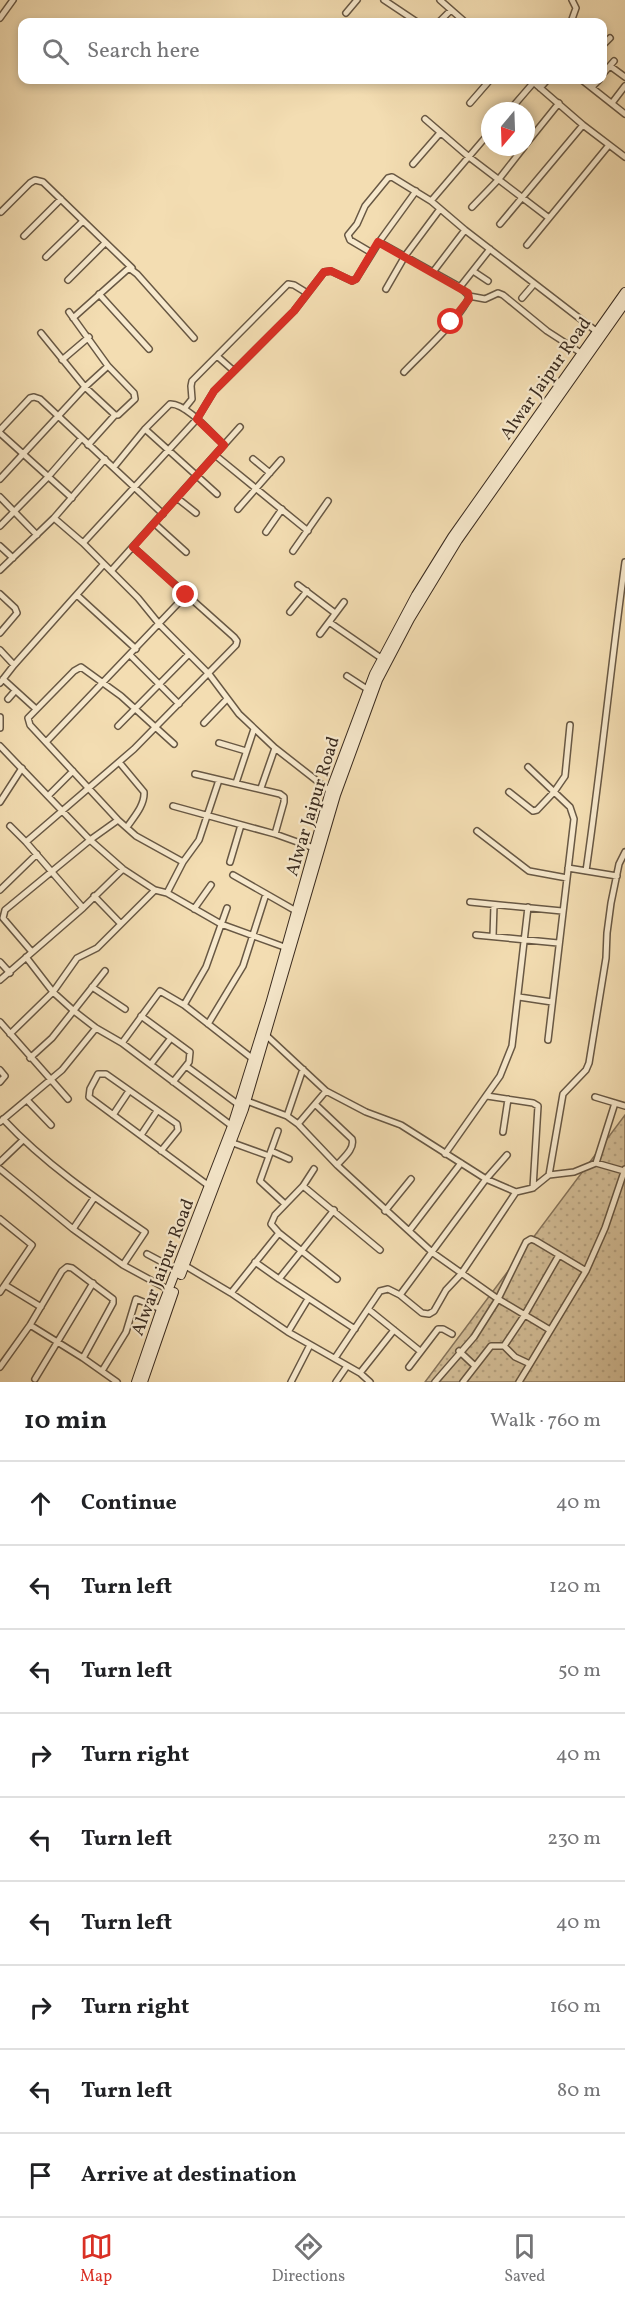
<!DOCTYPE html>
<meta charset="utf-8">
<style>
:root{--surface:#fff;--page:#f6f6f6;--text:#202124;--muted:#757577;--line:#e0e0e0;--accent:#d93025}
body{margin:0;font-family:Vollkorn,serif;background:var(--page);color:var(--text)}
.compass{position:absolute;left:481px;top:102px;width:54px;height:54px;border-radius:50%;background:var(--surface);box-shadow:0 3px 9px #0003;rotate:199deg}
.stop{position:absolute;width:18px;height:18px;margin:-14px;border:4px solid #d93025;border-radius:50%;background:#fff}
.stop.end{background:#d93025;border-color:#fff;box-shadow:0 2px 6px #0008}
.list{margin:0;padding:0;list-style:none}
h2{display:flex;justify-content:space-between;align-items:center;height:78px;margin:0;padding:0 24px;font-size:26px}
h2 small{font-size:20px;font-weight:400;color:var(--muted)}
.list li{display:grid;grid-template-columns:39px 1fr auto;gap:18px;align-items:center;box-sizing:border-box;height:84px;padding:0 24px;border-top:2px solid var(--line)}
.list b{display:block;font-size:22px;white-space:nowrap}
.list em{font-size:20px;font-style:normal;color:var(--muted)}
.icon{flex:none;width:33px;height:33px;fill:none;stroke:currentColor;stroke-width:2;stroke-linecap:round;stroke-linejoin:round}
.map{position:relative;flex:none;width:625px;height:1382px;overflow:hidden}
.search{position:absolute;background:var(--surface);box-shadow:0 3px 9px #0003;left:18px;right:18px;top:18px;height:66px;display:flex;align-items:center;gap:15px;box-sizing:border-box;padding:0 21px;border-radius:12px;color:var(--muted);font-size:22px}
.sheet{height:834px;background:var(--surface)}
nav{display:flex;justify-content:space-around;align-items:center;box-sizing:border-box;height:84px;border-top:2px solid var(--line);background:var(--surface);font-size:16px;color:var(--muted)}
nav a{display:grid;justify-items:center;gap:3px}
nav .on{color:var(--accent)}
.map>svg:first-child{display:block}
.grass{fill:url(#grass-dots);stroke:#87755c;stroke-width:1.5}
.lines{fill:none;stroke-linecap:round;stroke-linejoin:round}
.street-casing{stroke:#685844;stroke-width:8}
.secondary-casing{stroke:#3a2b1f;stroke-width:10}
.street{stroke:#f7e9cd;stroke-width:5}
.secondary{stroke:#f7e9cd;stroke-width:8}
.route{stroke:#d93025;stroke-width:8}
.labels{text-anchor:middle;stroke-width:4.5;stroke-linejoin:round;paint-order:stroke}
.street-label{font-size:18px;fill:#3a2b1f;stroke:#f7e9cd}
</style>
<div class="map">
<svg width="625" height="1382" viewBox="0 0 625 1382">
<defs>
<pattern id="grass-dots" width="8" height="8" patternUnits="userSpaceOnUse" patternTransform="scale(1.5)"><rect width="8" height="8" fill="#d4bf99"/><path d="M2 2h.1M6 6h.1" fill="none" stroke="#b7a483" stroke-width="1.8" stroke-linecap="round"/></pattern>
</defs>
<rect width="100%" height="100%" fill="#f3ddb2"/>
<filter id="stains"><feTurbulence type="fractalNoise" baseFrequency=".00333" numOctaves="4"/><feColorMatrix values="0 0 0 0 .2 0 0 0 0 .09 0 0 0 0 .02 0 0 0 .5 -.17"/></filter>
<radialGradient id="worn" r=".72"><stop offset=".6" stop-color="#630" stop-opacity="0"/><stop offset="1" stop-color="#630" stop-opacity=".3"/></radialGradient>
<path class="grass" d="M625 1115V1382H425Z"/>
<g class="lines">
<g class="street-casing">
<path id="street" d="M384 0 417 22
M440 0 465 22
M346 13 357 0
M0 18 13 0
M439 22 451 10
M571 22 576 8 572 0
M602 46 610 38
M610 66 625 77
M602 75 614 61
M531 80 583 125 625 157
M582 80 625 114
M592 87 599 80
M540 88 547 80
M470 103 490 80
M612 103 625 86
M509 111 534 82
M425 119 469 157 549 218
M526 144 559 103
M413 164 440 133
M431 201 490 132
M472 207 499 179 524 147
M1 212 30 183 35 180 43 182 132 268
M500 224 583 125
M24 236 61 199
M379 242 460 287 469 296C465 314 419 356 404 372
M527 245 609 145
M372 253 350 240 348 235 357 224 365 206 388 178 392 177 431 201 465 230 596 331
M46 257 83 221
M473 271 488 281
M433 272 465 230
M68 280 105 243
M460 287 490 249
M386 289 405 256 440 209
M99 294 149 349
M469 296 485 299 498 293 503 295 547 331 581 353
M522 298 534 284
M73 318 129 268 137 274 194 338
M41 333 85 387 108 366 69 312
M217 356 234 371
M62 360 89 337
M184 409 192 399 191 386 192 381 288 284 294 285 307 293
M145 429 217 494
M0 430 30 398 34 397 40 399 163 514
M0 433 72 498
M88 445 115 415
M215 455 308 531
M253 459 270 473
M114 467 145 429 170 404C186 403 212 434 224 445
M0 479 85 387 115 415H118L135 399 134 393 108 366
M0 497 37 535
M177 498 196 513
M238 509 281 460
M54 518 83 543 138 598 160 625 209 674 239 714 275 748 330 791
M155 524 186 552
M0 526 48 477 81 439
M266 532 282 509
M83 543 197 419 214 391 294 311 324 272 331 271 352 281 356 279 379 242 416 191
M0 546 13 558
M293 551 328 501
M0 570 54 518 105 459
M111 571 240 427
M298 585 335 613
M0 594 15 608 17 613 0 633
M78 596 136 649
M290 612 307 591
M329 622 381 658
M320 634 344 602
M0 650 14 665
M130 655 179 704
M347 676 367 689
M3 679 36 709
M0 683 14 665 103 565
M8 699 15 691
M0 717V728
M204 723 227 699
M118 726 189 654
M46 742 186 595
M219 743 246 751
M174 744 121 696 81 667 74 671 28 718 30 725 118 820 136 836 183 862
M0 746 90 840 123 869 155 890 167 893 221 924 287 948
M119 762 144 792C145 805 134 817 127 827
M528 767 570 807 574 819 548 1040
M195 774 280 794 284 797V802L275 834
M236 783 254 729
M261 788 275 748
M509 792 533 811 537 810 554 792 565 776 570 725
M48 796 73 771
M0 802 22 768
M173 806 275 834 314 848
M10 826 26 842 83 908
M477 831 529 871 567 878
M26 842 134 749 236 645 237 641 234 637 133 547
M230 862 241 825
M568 868 617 876
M586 871C601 768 611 665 625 562
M233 875 296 911
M0 890 37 854
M167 893 183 862 199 840 219 780
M94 896 120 923
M470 902 562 911
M194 909 211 885
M476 935 558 943
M493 936 494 905
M32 952 3 918 5 910 90 840 118 820
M26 957 53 992 74 1011 96 1028 122 1043 232 1126
M0 962 10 973
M0 980 83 908 123 869
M92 987 125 1009
M519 997 552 1002
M184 1005 206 967 227 908
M141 1016 190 1052 189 1062 173 1082
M0 1022 68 1099
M208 1024 243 966 266 894
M10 1034 53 992 77 958 97 948 155 890
M267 1036 326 1091 366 1112 401 1125 486 1179 516 1192
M122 1043 160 991 184 1005 253 1059
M30 1058 52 1038 105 971
M151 1064 171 1038
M186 1066 239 1105
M0 1070 5 1076 0 1082
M487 1096 533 1103 538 1106 533 1188
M595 1097 625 1106
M27 1100 51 1125
M247 1101 287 1116 298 1124 337 1165 433 1253 498 1299 550 1330
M315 1104 352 1139C355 1149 343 1158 337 1165
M113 1115 129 1091
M287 1116 303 1069
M3 1119C44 1163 95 1198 145 1232L123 1265
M0 1122 62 1070 96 1028
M298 1124 326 1091
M278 1131 260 1181 285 1204
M503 1132 508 1099
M141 1135 157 1111
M233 1143 269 1156
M161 1151 178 1130 177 1124 106 1074H98L90 1089 89 1097 209 1186
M271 1151 289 1159
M445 1154 500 1076 512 1046 528 907
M507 1155 486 1179 400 1295 422 1313 429 1314 434 1311 446 1290 461 1274 516 1192 533 1188 549 1175 574 1172 596 1163 624 1171
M0 1162 23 1140
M596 1163 615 1103
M0 1169 73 1229 123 1265 169 1290
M314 1169 303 1186 275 1215 271 1224 279 1233 337 1279
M549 1175 563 1094 586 1070 589 1063 606 958 607 933 611 903 619 864 625 852
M303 1186 380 1250
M334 1210 279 1279 355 1329
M385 1211 411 1179
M0 1219 32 1245 0 1292
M73 1229 94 1198
M409 1231 461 1163
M147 1254 177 1270
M255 1262 279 1279
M184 1265 231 1293 288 1332 360 1373 370 1382
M5 1285 41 1307
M231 1293 279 1233
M368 1309 420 1351
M30 1325 83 1358 117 1382
M288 1332 308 1299
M504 1346 515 1357 530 1364 586 1271 605 1228 625 1169
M459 1351 475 1366
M335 1358 380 1291 388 1289 400 1295
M0 1367 30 1325 62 1271 67 1267 72 1268 113 1299V1303L83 1358
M409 1367 438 1329H443L452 1334
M102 1371 126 1332 136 1299 161 1309
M360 1373 394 1330
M35 1379 93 1283
M291 1382 310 1345
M336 1382 347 1366
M435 1382 474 1337 498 1299 526 1242 531 1239 536 1241 586 1271
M463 1382 491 1346H504L524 1316 559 1255
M519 1382 530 1364"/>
</g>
<g class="secondary-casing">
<path id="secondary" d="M181 1275 244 1109 336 795 378 680 410 619 458 540 625 303
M136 1382 161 1309 232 1126 270 1004 330 791 374 674 416 595 452 537 625 292
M143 1382 174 1292"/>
</g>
<use href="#street" class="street"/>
<use href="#secondary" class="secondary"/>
</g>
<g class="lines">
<path class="route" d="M186 595 133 547 224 445 197 419 214 391 294 311 324 272 331 271 352 281 356 279 378 242 468 293 469 299 451 322"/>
</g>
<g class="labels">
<g class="street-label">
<text transform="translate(545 378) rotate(-55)" y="6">Alwar Jaipur Road</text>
<text transform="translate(312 806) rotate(-73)" y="6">Alwar Jaipur Road</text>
<text transform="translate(162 1267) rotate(-69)" y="6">Alwar Jaipur Road</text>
</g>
</g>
<rect width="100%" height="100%" filter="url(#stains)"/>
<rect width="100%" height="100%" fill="url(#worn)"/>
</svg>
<svg class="compass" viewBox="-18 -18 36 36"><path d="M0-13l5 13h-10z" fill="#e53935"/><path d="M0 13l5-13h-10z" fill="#757577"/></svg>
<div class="stop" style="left:451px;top:322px"></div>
<div class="stop end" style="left:186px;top:595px"></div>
<div class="search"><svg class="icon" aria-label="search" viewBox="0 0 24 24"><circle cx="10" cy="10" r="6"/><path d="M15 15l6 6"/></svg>Search here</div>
</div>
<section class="sheet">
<h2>10 min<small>Walk · 760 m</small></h2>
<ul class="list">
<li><svg class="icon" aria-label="ahead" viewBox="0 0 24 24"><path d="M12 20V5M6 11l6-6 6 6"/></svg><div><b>Continue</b></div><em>40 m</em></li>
<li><svg class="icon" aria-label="left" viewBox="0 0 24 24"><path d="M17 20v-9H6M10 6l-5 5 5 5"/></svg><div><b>Turn left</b></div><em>120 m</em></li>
<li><svg class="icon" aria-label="left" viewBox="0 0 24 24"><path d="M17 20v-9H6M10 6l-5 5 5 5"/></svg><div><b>Turn left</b></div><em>50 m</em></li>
<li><svg class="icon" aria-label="right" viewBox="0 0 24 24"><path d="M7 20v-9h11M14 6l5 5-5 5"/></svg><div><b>Turn right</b></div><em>40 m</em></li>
<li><svg class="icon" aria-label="left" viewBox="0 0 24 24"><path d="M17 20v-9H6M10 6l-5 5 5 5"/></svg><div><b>Turn left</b></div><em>230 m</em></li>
<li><svg class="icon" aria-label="left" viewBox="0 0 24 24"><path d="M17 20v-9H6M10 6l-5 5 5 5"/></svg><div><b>Turn left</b></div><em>40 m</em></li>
<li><svg class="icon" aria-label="right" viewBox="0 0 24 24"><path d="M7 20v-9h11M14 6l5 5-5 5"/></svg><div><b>Turn right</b></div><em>160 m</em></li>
<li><svg class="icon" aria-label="left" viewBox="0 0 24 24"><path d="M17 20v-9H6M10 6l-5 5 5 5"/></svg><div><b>Turn left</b></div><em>80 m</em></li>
<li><svg class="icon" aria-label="arrive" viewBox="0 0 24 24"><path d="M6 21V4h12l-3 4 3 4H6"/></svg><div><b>Arrive at destination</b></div></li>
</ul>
</section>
<nav>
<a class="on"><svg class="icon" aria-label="map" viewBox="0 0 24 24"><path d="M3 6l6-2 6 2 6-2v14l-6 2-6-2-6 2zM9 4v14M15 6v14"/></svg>Map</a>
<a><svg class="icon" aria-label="directions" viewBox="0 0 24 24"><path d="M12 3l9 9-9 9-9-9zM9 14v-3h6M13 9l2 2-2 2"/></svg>Directions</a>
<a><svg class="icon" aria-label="saved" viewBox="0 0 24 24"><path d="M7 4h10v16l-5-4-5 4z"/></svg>Saved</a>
</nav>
